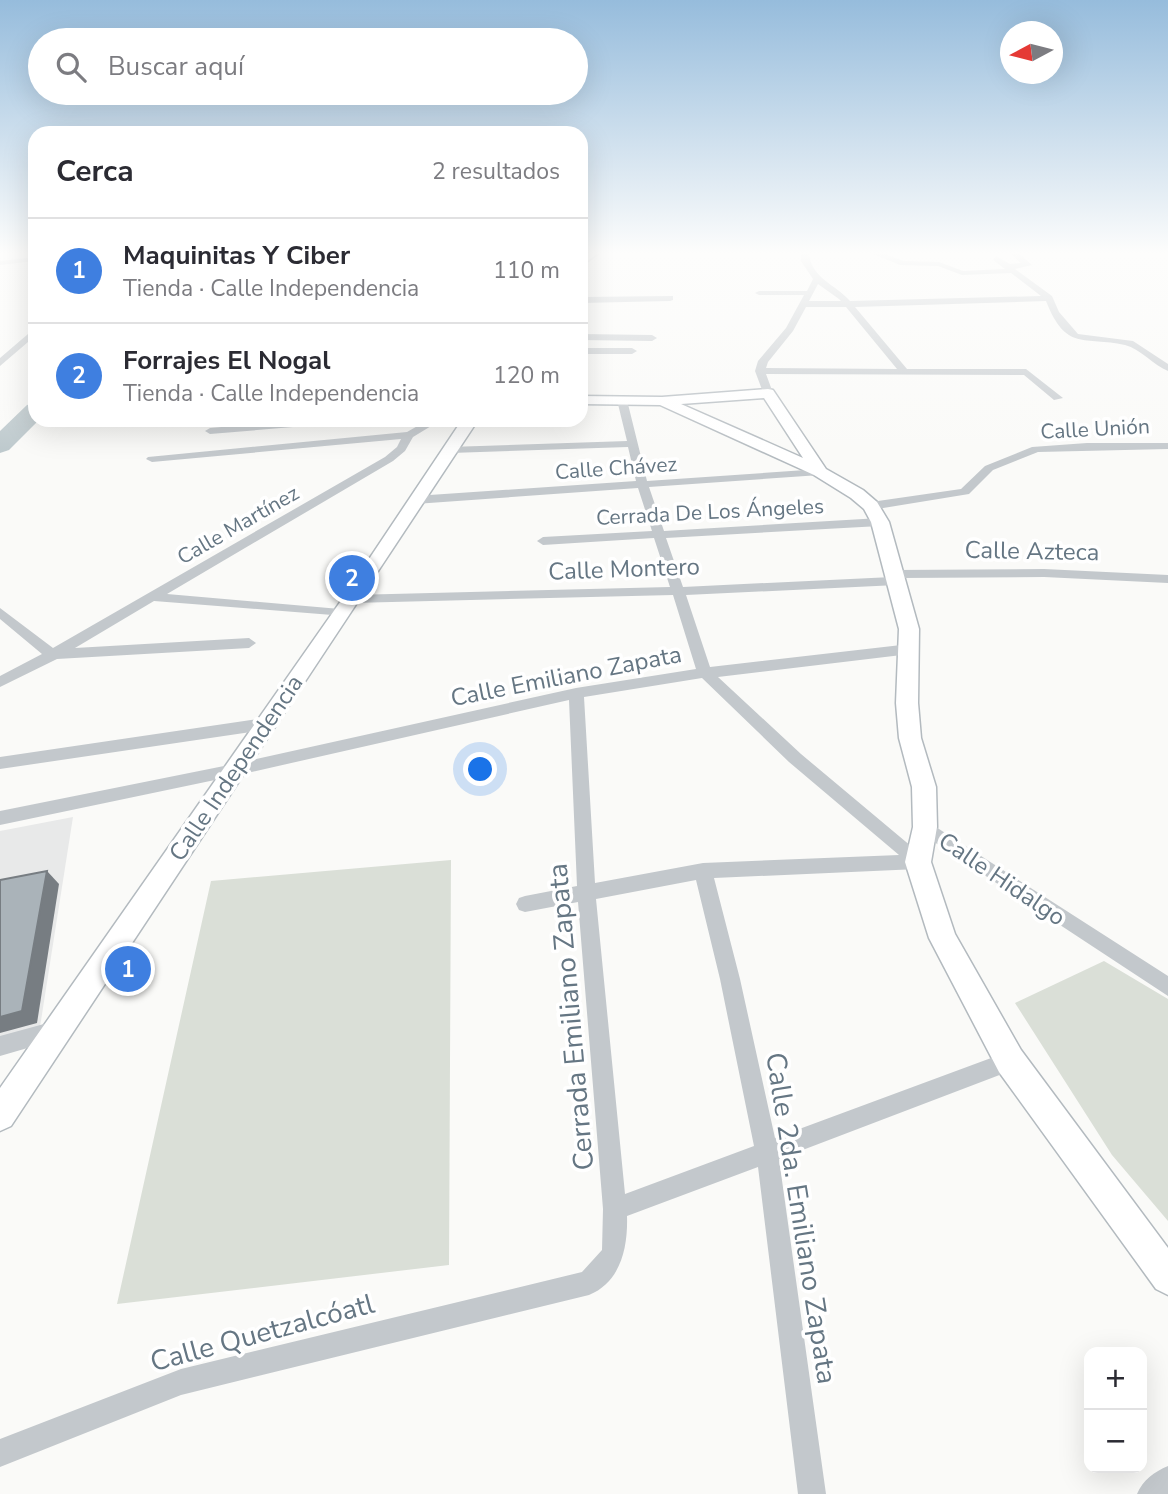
<!DOCTYPE html>
<html lang="es">
<meta charset="utf-8">
<style>
:root{--surface:#fff;--page:#f7f7f7;--text:#2b2b33;--muted:#7c7c81;--line:#e1e1e2;--accent:#e4572e}
body{margin:0;font-family:"Nunito Sans",sans-serif;background:var(--page);color:var(--text)}
.controls{position:absolute;right:21px;bottom:21px;display:grid;overflow:hidden;border-radius:14px;box-shadow:0 7px 28px #0002}
.controls button{width:63px;height:63px;display:grid;place-items:center;padding:0;border:0;border-bottom:2px solid var(--line);background:var(--surface);color:var(--text);font:35px sans-serif}
.compass{position:absolute;left:1000px;top:21px;width:63px;height:63px;border-radius:50%;background:var(--surface);box-shadow:0 7px 28px #0002;rotate:263deg}
.you{position:absolute;left:481px;top:770px;width:24px;height:24px;margin:-18px;border:5px solid #fff;border-radius:50%;background:#1a73e8;box-shadow:0 0 0 10px #1a73e833}
.badge{display:grid;place-items:center;width:46px;height:46px;border-radius:50%;background:var(--accent);color:#fff;font-size:23px;font-weight:700}
.pin{position:absolute;translate:-50% -50%;border:4px solid #fff;box-shadow:0 2px 7px #0006}
.list{margin:0;padding:0;list-style:none}
h2{display:flex;justify-content:space-between;align-items:center;height:91px;margin:0;padding:0 28px;font-size:30px}
h2 small{font-size:23px;font-weight:400;color:var(--muted)}
.list li{display:grid;grid-template-columns:46px 1fr auto;gap:21px;align-items:center;box-sizing:border-box;height:105px;padding:0 28px;border-top:2px solid var(--line)}
.list b{display:block;font-size:26px;white-space:nowrap}
.list p{margin:0;font-size:23px;white-space:nowrap;color:var(--muted)}
.list em{font-size:23px;font-style:normal;color:var(--muted)}
.icon{flex:none;width:38px;height:38px;fill:none;stroke:currentColor;stroke-width:2;stroke-linecap:round;stroke-linejoin:round}
.map{position:relative;flex:none;width:1168px;height:1494px;overflow:hidden}
.search{position:absolute;background:var(--surface);box-shadow:0 7px 28px #0002;left:28px;top:28px;width:560px;height:77px;display:flex;align-items:center;gap:18px;box-sizing:border-box;padding:0 24px;border-radius:38px;color:var(--muted);font-size:26px}
.panel{position:absolute;background:var(--surface);box-shadow:0 7px 28px #0002;left:28px;top:126px;width:560px;height:301px;border-radius:21px}
.map>svg:first-child{display:block}
.built{fill:#e8e9e9}
.green{fill:#dadfd7}
.lines{fill:none;stroke-linecap:round;stroke-linejoin:round}
.river{fill:#bbc7cb;fill-rule:evenodd}
.secondary-casing{stroke:#b3babf;stroke-width:3}
.minor{fill:#c3c8cc;fill-rule:evenodd}
.secondary{fill:#fff;fill-rule:evenodd}
.shaded-wall{fill:#777d82}
.building{fill:#aab3b9;stroke:#777d82;stroke-width:2}
.labels{text-anchor:middle;stroke-width:7;stroke-linejoin:round;paint-order:stroke}
.far-street-label{font-size:21px;fill:#657683;stroke:#fff}
.street-label{font-size:24px;fill:#657683;stroke:#fff}
.near-street-label{font-size:28px;fill:#657683;stroke:#fff}
</style>
<div class="map">
<svg width="1168" height="1494" viewBox="0 0 1168 1494">
<rect width="100%" height="100%" fill="#fafaf8"/>
<path class="built" d="M73 817 40 1027 0 1038V831Z"/>
<path class="green" d="M451 860 449 1265 117 1304 211 881Z
M1104 961 1168 999V1221L1112 1155 1015 1003Z"/>
<g class="lines">
<path class="river" d="M35 403V420H39L9 450 0 453V431L27 405Z"/>
<g class="secondary-casing">
<path id="secondary" d="M588 251H601L581 266V257Z
M768 389 773 390 826 469 863 490 877 502 889 522 919 629 918 703 921 738 936 787 937 827 931 862 955 934 1021 1050 1168 1248V1295L1156 1289 999 1072 929 938 905 862 913 827 912 787 899 738 896 703 899 629 871 522 864 509 851 498 814 475 660 405 581 404V396L662 397ZM764 398 803 458 681 404Z
M462 420H478L11 1126 0 1131V1088L345 595Z"/>
</g>
<path class="minor" d="M736 251H809C809 277 835 284 850 301L1041 296 1011 273 962 275 938 266 900 265 866 251H877L904 261 939 262 963 271 1005 269 993 260 996 256 1010 264 1021 263 1007 251H1016L1032 265 1015 269 1052 296 1059 312 1078 334 1133 341 1168 364V371C1153 365 1141 349 1125 345 1084 336 1066 352 1046 301L855 307 907 369H1026L1063 398 1054 400 1024 375 766 374 773 393 764 395 755 371 758 361 786 328 804 295H759L755 293 759 291H807L813 279 801 261V254L740 253ZM818 284 839 299 841 301H809ZM806 307H846L897 369 766 368 768 362 793 331Z
M35 257V261L0 265V261Z
M673 296V300L670 301 581 303V297Z
M35 328V336L0 366V358Z
M581 334 652 335 657 338 652 341 581 340Z
M581 348H632L637 351 632 354H581Z
M622 397 627 400 647 481 820 469 826 472 820 475 649 487 664 531 880 518 886 522 880 526 666 538 683 587 892 577 889 574 895 570 1044 569 1168 575V583L1044 577 901 578 904 581 897 585 686 595 710 667 910 644 917 649 910 654 718 677 801 754 924 857 927 862 924 867 918 869 714 878 740 979 775 1138 1010 1051 1017 1054 1020 1061 1017 1068 1010 1071 779 1159 826 1494H798L758 1167 627 1216C628 1247 621 1282 589 1295L181 1395 0 1467V1439L181 1369 582 1272 602 1250 603 1209 578 902 525 912 519 910 516 904 519 898 525 896 577 886 569 700 234 776 0 825V811L234 764 576 688 696 669 673 595 352 603 345 599 352 595 670 587 654 538 543 545 537 541 543 537 652 531 638 488 415 504 409 500 415 496 636 481 628 447 450 453 445 450 450 447 627 441 617 400ZM702 678 789 762 899 855 703 863 595 883 584 697ZM696 880 720 979 754 1146 625 1194 596 899Z
M304 420H346L341 423 210 434 205 431 210 428Z
M428 420H441L413 437 405 451 393 461 167 594 340 609 347 613 345 616 154 601 75 648 249 638 256 643 249 648 57 659 0 687V676L42 654 0 619V608L53 648 385 457 397 447 401 439 152 462 146 459 148 457 407 432Z
M1087 443H1168V449L1038 452 993 470 969 494 871 510 865 506 871 502 961 489 985 466 1032 447Z
M265 718 273 724 265 730 0 769V757Z
M925 820 1168 976V996L919 832 916 827 919 822Z
M55 1021 62 1024 65 1031 62 1038 0 1056V1036Z
M1168 1466V1494H1137C1143 1480 1154 1472 1168 1466Z"/>
<use href="#secondary" class="secondary"/>
</g>
<path class="shaded-wall" d="M47 871 59 884 37 1023 0 1033V1017Z"/>
<path class="building" d="M47 871 22 1011 0 1017V880Z"/>
<linearGradient id="sky" x2="0" y2="1"><stop stop-color="#96bcdc"/><stop offset="0.55" stop-color="#fdfdfc"/><stop offset="1" stop-color="#fdfdfc" stop-opacity="0"/></linearGradient>
<rect width="1168" height="460" fill="url(#sky)"/>
<g class="labels">
<g class="far-street-label">
<text transform="translate(1095 429) rotate(-3)" y="7">Calle Unión</text>
<text transform="translate(616 468) rotate(-4)" y="7">Calle Chávez</text>
<text transform="translate(710 512) rotate(-3)" y="7">Cerrada De Los Ángeles</text>
<text transform="translate(238 525) rotate(-30)" y="7">Calle Martínez</text>
</g>
<g class="street-label">
<text transform="translate(1032 551) rotate(1)" y="8">Calle Azteca</text>
<text transform="translate(624 569) rotate(-2)" y="8">Calle Montero</text>
<text transform="translate(566 676) rotate(-11)" y="8">Calle Emiliano Zapata</text>
<text transform="translate(236 768) rotate(-56)" y="8">Calle Independencia</text>
<text transform="translate(1002 879) rotate(34)" y="8">Calle Hidalgo</text>
</g>
<g class="near-street-label">
<text transform="translate(570 1017) rotate(-95)" y="10">Cerrada Emiliano Zapata</text>
<text transform="translate(802 1218) rotate(81)" y="10">Calle 2da. Emiliano Zapata</text>
<text transform="translate(262 1332) rotate(-15)" y="10">Calle Quetzalcóatl</text>
</g>
</g>
</svg>
<div class="controls">
<button>+</button>
<button>−</button>
</div>
<svg class="compass" viewBox="-18 -18 36 36"><path d="M0-13l5 13h-10z" fill="#e53935"/><path d="M0 13l5-13h-10z" fill="#7c7c81"/></svg>
<div class="you"></div>
<div class="pin badge" style="left:128px;top:969px;background:#3f7fe0">1</div>
<div class="pin badge" style="left:352px;top:578px;background:#3f7fe0">2</div>
<div class="search"><svg class="icon" aria-label="search" viewBox="0 0 24 24"><circle cx="10" cy="10" r="6"/><path d="M15 15l6 6"/></svg>Buscar aquí</div>
<section class="panel">
<h2>Cerca<small>2 resultados</small></h2>
<ul class="list">
<li><span class="badge" style="background:#3f7fe0">1</span><div><b>Maquinitas Y Ciber</b><p>Tienda · Calle Independencia</p></div><em>110 m</em></li>
<li><span class="badge" style="background:#3f7fe0">2</span><div><b>Forrajes El Nogal</b><p>Tienda · Calle Independencia</p></div><em>120 m</em></li>
</ul>
</section>
</div>
